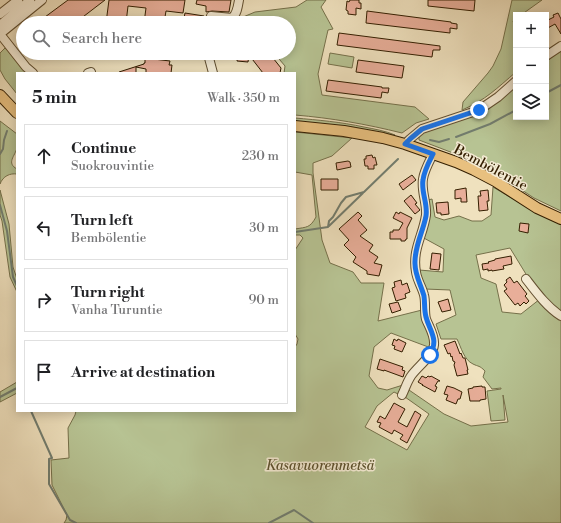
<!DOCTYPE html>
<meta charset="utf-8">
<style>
:root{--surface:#fff;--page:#f2f2f2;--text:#202124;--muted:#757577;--line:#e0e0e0}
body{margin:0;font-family:"Libre Bodoni",serif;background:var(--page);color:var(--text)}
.controls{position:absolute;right:12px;top:12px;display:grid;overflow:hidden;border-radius:0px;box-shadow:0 2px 10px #0003}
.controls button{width:36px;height:36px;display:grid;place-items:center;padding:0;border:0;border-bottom:1px solid var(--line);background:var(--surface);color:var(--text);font:20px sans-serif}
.stop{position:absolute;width:12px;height:12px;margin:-9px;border:3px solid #1a73e8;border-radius:50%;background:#fff}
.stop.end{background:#1a73e8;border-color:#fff;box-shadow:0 1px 4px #0008}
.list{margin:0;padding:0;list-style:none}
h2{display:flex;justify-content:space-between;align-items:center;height:52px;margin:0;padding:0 16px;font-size:17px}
h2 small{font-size:13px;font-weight:400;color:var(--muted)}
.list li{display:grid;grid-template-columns:26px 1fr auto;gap:12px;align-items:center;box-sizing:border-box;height:64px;margin:0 8px 8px;padding:0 8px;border:1px solid var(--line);border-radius:0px}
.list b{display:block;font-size:15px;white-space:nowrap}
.list p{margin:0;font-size:13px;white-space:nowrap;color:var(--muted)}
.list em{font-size:13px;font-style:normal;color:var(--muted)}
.icon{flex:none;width:22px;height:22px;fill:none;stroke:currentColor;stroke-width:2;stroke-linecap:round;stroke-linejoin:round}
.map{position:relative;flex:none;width:561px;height:523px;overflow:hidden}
.search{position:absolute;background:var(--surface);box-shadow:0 2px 10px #0003;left:16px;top:16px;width:280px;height:44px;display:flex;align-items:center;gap:10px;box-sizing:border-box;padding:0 14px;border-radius:22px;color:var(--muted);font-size:15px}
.panel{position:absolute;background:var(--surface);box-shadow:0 2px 10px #0003;left:16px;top:72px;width:280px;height:340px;border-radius:0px}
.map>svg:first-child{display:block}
.green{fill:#b7c393;stroke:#75704a}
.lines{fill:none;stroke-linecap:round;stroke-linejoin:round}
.stream{stroke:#727d6f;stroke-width:2}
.building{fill:#e8ae99;stroke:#331e00}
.minor-casing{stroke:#624f30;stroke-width:10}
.major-casing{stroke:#331e00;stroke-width:12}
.minor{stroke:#f5ecd5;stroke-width:8}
.major{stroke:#e8c07f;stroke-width:10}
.route{stroke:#1a73e8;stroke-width:5}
.labels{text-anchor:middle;stroke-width:3;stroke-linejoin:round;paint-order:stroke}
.street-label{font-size:14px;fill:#331e00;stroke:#f5ecd5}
.park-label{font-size:14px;font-style:italic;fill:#5b502c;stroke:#f5ecd5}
</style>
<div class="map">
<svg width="561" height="523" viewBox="0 0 561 523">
<rect width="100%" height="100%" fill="#efe1be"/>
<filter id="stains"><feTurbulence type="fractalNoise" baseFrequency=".005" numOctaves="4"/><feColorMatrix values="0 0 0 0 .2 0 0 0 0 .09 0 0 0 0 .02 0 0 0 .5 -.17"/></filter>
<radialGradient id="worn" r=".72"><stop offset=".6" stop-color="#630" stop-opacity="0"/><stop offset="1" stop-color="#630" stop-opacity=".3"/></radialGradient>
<path class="green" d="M307 0H326L321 7 333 29 328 30 318 74 322 95 415 107 429 119 416 123 402 133C366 124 331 118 295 115V73H284L285 66 274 53H289V23H236V20L255 12 296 7Z
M512 0H542L521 15H516V19L513 21 516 31V72C497 88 486 100 462 110L463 102 488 73 493 66 501 49Z
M5 48H7L29 73H17V94L5 79 0 70V53Z
M561 49V211L534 198 496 173 453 153 419 140V137L423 133 465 118 516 84V117H546V59Z
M330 53 354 57 352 68 328 64Z
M295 118C318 120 341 122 364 127 374 129 386 131 395 135L392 136 295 122Z
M0 121 17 134C17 138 18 144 17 148 15 156 6 163 17 169V174C10 173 3 176 0 184Z
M295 132 352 138 332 156 313 163V173L322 240 330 263 353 272 361 283H384L378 321 422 310 430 331 431 348 391 333 374 347 369 376 378 388 387 390 403 385 398 394 394 392 377 406 365 427 407 450 429 414 405 397 409 390 444 414 471 426 508 422 503 395 505 420 491 421 487 391 501 389V388L492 389 483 377 485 371C479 365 479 367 473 364 464 360 461 347 457 339H441L436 324 456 315 450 290 425 289 419 270 443 272 444 249 422 237 428 200 432 199 435 217 444 220 459 216 472 221H482L491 215 493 187 508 196 561 222V314L554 309 529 279 510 248 476 255 481 278 496 284 502 312 521 314 540 299 561 319V523H64L66 520 67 515 52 485 51 460 69 458 68 428 75 415 76 411H295V347L297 344 298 339 295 334V250L303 238 300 235H295V229C307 227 310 228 316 217L312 175 295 172Z
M0 190 9 224 13 267 17 279V292L10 277 2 221 0 215Z
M17 382V393L0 402V392Z"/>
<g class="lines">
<path class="stream" d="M546 93 561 85
M456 137 490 124 516 110
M430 140 439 142 449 139
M0 154 3 149 4 140 7 131
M0 205 7 231 13 277 17 286
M329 226 363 193
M295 232 328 227 329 221 333 217 341 203 346 197 364 192 398 159
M0 397 17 388
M31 411 52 458 49 459V484L70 520 76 523
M269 523 294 510 313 523"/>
</g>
<path class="building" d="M68 0H105L75 23H50L45 17Z
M109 0H185L183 13 166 11 164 23H144L146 8 128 6 126 23H106Z
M197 0H231L229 12 212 11 206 12V6L196 4Z
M350 0H359V3H361V9L356 8V15L348 14V11L346 10 347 1 349 2Z
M428 0H475L474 11 428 6Z
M367 11 451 22V23L457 24V29L450 28V33L366 23Z
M185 13 204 16V23H183Z
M558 13 561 19V34L555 24 546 29V21L554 17 553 15Z
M339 33 440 46V50H433L432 57 337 45Z
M238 53H269L281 68 280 73H263L249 55 248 62 237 61Z
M145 58 170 61 169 65H172L171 73H146V69L136 67V73H119V72L144 64V63H145Z
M358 60 404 66 402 78 356 72Z
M328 80 382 87V88H389L388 93 382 92 381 98 326 91Z
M372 155 373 158 375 157 377 165H374V169H368V166H365L364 159H366V156Z
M348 161 350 162 351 167 337 170 336 163Z
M412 175 416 180 403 190 399 184Z
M321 179H338V190H321Z
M466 188 467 202H461V198L455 199V190Z
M488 190 489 201H487L488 210 479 211 478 196H481L480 191Z
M411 195 417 203 415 204 420 210 415 214 404 201Z
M448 202 449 214 441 215V213H437L436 203Z
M358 212 362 216 358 220 367 230 360 236 373 245 369 251 378 257 374 263 382 265 379 276 367 274V271L353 262 356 257 344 245 349 240 339 229Z
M396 212 399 214 400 212 412 218 407 228V239H406L405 241H401V239H390V232H393V230H399L403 223 393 218Z
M520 223 529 224 528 233 519 231Z
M432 253 441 254 439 270 430 269Z
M511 256 512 264 503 266 504 269 492 271V270L488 271V269L483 270 482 264 489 263 488 262 495 260V259Z
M510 277 514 283 517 281 527 294 525 296 529 301 526 304 524 302 520 306 518 303 515 305 504 291 507 289 504 285 507 282 506 280Z
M401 280 402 285 407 283 410 292 405 294 406 298 396 301 392 288 395 287 394 282Z
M448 299 451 310 442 312 438 302Z
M398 302 401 310 392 313 389 304Z
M394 339 397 341 398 339 406 343 402 352 394 349 395 346 392 345Z
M455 341 460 354 461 353 463 358H465L468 370H467L468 374 457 376 454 365 455 362 453 361 452 356 451 357 450 353 448 354 444 345Z
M380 359 403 367 402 370 405 371 403 377 384 370V371L377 369Z
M422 376 426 378 428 376 430 377 431 376 440 381H438L435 386 437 387 435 392 422 385H423L418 382Z
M447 386 454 388 462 392 460 399H458L456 404 446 400 448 395 444 394Z
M482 386V387H485L486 399 480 400V401H470L468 389 473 388V387Z
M394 403 405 409 398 422 407 427 415 411 421 415 407 443 400 439 403 435 394 430 392 434 379 427 381 423 377 422 380 416 385 419Z"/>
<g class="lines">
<g class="minor-casing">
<path id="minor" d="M0 14 18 0
M211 16 232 18C237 14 238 6 239 0
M0 25 30 0
M0 34 42 0
M0 34 26 67 33 73
M546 56 561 46
M209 58 213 73
M88 73 91 72
M405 144 410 139 422 129 479 110 498 97 516 81
M526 279C536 292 547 307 561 316
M402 395C405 389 407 382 411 376 418 366 433 356 434 345 435 335 429 327 426 319 424 311 426 302 424 295 422 287 417 280 416 272 412 249 423 236 426 215 427 203 421 191 423 179 424 171 429 162 433 154"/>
</g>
<g class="major-casing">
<path id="major" d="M0 95 17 113
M295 126 344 131 383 138 405 144 456 162 474 170 495 181 537 208 561 219"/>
</g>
<use href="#minor" class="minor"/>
<use href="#major" class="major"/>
</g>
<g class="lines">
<path class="route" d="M430 355C439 339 430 332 426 317 424 310 425 303 424 296 421 285 415 275 415 264 414 247 423 232 426 216 428 204 421 192 423 180 424 171 429 162 433 154L405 144 410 139 422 129 479 110"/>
</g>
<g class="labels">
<g class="street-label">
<text transform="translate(491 167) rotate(28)" y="5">Bembölentie</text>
</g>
<g class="park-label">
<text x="320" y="470">Kasavuorenmetsä</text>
</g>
</g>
<rect width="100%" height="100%" filter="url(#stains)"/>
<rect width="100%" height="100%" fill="url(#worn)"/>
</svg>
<div class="controls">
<button>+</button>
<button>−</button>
<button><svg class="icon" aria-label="layers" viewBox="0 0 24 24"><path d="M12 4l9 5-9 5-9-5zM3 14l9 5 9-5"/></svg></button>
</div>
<div class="stop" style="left:430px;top:355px"></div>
<div class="stop end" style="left:479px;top:110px"></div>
<div class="search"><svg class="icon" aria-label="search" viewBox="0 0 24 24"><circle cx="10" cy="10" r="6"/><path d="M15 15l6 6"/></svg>Search here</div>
<section class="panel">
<h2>5 min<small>Walk · 350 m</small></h2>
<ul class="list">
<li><svg class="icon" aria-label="ahead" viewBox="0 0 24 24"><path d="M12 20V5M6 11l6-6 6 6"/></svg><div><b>Continue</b><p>Suokrouvintie</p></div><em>230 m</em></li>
<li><svg class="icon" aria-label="left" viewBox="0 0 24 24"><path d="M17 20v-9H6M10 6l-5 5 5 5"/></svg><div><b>Turn left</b><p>Bembölentie</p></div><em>30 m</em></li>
<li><svg class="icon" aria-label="right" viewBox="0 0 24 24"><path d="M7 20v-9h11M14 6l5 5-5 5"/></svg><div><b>Turn right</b><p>Vanha Turuntie</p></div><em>90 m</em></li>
<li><svg class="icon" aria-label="arrive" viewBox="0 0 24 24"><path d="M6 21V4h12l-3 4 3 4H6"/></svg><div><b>Arrive at destination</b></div></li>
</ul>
</section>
</div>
